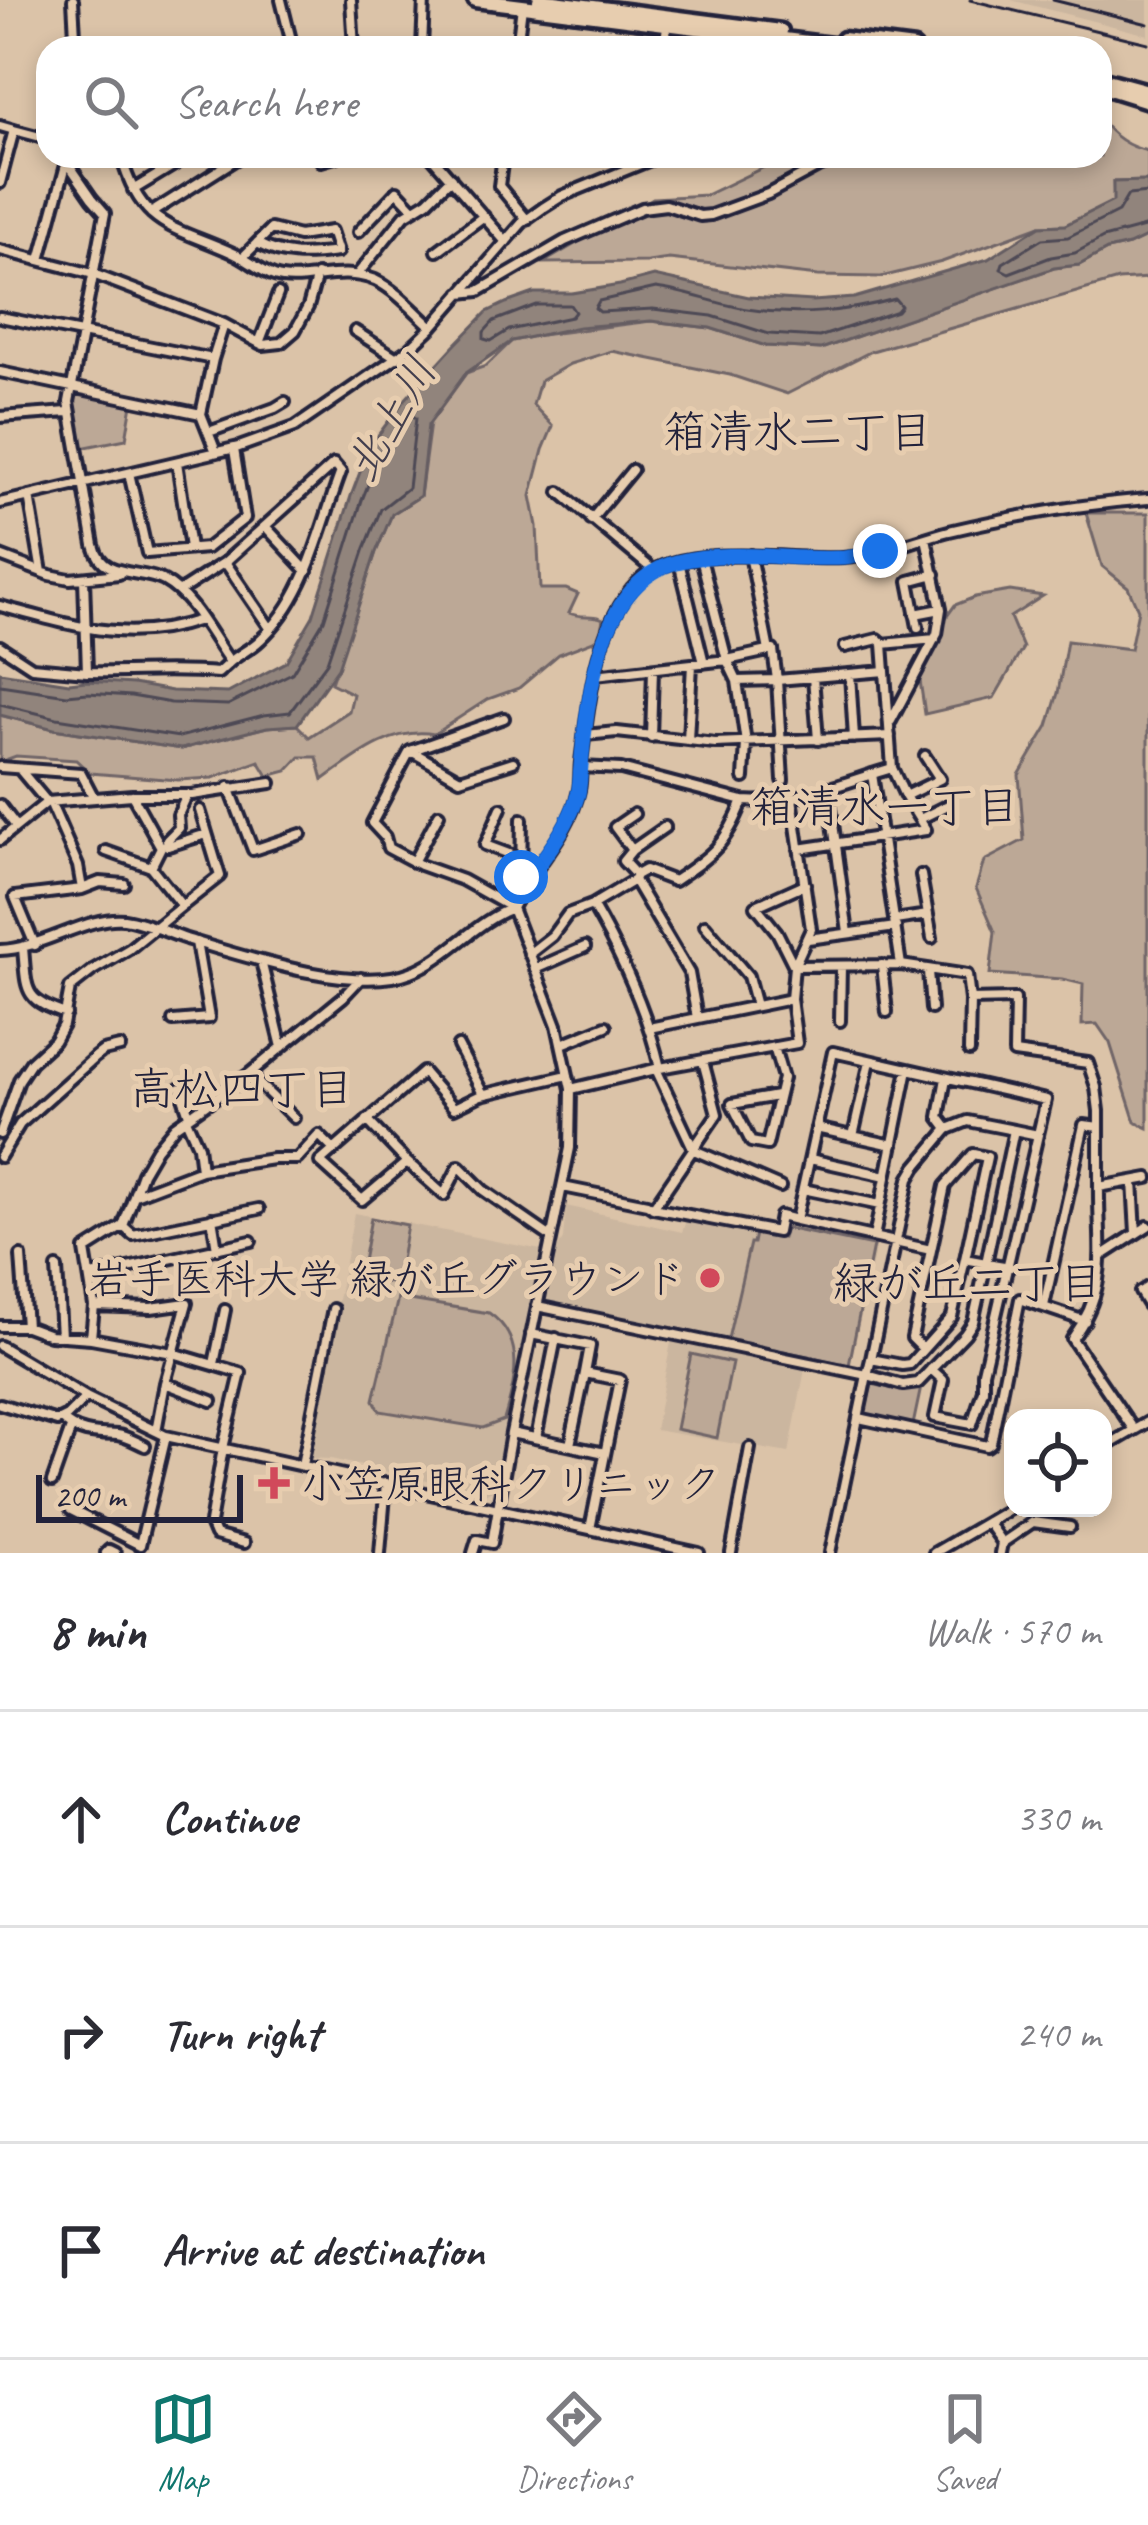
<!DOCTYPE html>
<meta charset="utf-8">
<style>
:root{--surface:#fff;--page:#f2f2f3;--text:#2b2b33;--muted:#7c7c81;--line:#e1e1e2;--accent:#0f766e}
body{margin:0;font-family:Caveat,"Klee One",sans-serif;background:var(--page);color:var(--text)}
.controls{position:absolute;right:36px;bottom:36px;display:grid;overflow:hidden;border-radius:24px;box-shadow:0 6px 18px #0003}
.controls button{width:108px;height:108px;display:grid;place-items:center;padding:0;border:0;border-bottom:3px solid var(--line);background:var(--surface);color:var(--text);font:60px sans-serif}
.scale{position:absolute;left:36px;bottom:30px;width:207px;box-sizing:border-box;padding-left:12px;border:6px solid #22223b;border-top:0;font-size:33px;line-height:42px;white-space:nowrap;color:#22223b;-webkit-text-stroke:9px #e7cdaf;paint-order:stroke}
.stop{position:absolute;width:36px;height:36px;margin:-27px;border:9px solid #1a73e8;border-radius:50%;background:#fff}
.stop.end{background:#1a73e8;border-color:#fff;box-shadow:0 3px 12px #0008}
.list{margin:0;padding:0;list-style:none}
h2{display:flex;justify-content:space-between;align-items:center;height:156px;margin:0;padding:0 48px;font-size:51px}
h2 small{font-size:39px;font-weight:400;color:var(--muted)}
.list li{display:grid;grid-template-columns:78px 1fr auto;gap:36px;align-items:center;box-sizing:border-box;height:216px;padding:0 48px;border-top:3px solid var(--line)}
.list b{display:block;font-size:45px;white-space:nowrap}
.list em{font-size:39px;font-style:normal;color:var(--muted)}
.icon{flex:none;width:66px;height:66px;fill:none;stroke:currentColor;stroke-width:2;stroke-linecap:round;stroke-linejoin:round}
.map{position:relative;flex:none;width:1148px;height:1553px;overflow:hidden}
.search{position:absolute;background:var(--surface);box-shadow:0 6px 18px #0003;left:36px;right:36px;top:36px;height:132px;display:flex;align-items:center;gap:30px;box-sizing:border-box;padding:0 42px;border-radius:36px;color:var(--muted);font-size:45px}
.sheet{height:804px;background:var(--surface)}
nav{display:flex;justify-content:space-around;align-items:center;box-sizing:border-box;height:168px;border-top:3px solid var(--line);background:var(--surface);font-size:33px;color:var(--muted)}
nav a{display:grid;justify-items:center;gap:6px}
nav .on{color:var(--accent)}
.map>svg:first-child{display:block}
.built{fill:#cbb69f}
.green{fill:#bca896;stroke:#6f6568;stroke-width:3}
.water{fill:#91847c;stroke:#655d62;stroke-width:3}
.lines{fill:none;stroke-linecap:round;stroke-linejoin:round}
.shore{stroke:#4e4955;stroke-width:3}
.minor-casing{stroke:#22223b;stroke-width:16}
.highway-casing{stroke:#22223b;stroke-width:21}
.minor{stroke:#e7cdaf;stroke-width:8}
.highway{stroke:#e7cdaf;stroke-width:12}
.rail{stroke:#22223b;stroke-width:3}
.route{stroke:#1a73e8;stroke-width:15}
.poi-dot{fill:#d1495b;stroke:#e7cdaf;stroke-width:4.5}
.labels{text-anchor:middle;stroke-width:10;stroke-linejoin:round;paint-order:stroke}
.poi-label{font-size:42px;fill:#22223b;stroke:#e7cdaf;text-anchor:end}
.water-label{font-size:45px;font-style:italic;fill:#433f4e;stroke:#e7cdaf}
.neighbourhood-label{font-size:45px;fill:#22223b;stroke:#e7cdaf}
</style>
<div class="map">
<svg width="1148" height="1553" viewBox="0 0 1148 1553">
<rect width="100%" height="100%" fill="#dbc3a8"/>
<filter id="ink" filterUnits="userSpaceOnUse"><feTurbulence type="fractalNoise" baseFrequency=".00833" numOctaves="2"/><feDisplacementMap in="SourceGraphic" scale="24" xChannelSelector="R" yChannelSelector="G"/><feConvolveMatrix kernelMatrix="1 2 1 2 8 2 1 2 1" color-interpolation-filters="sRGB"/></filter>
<g filter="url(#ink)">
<path class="built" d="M1011 0H1148V35Z
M566 1206 682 1232 687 1218 780 1237 785 1221 877 1241 850 1367 546 1303 555 1254 563 1239Z
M354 1213 541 1250 492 1490 485 1494 331 1459 309 1458Z
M671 1342 805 1369 789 1453 655 1430Z"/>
<path class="green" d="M1100 119C1112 136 1128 147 1148 151V181L1113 182 1114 201 1065 225 1040 226 942 262 881 277 818 276 669 259 648 262 543 263 653 198 706 195 787 156H1100Z
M1148 236V278L1118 280 872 351 787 394 730 375 612 351 570 364 540 381 533 405 553 426 543 450 531 496 537 526 540 589H566L578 594 569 613C582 619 592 613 603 619L599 639 559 654 519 688 488 699 434 734C393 726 355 757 323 780L317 757H300L287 771 268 776 259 761 213 778 178 780 90 773 76 760 16 756 0 762V715L54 729 181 749 267 727 297 725 309 737 349 711 353 694 331 683 376 552 392 514 420 496 430 423 466 373 486 366 512 341 540 335 651 321 710 328 766 346 821 349 1054 268 1079 265 1107 250 1129 245Z
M78 392 132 404 126 439 81 448 74 396Z
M1086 513H1148V1128L1135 1122 1110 1043 1097 1024 1082 1025 1083 984 1062 979 990 974 995 932 976 888 984 861 1024 840 1019 775 1048 726 1058 693 1067 641 1130 649 1138 610 1128 587 1102 566Z
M1010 591 1043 596 1010 617 1023 648 994 698 925 714 919 674 942 623 955 605 975 597Z
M371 1218 407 1225 397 1284 360 1278Z
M785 1228 873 1246 849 1365 728 1339 750 1243H753L755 1233 782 1238Z
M398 1298 489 1313C527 1339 515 1383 504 1420L483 1428 380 1411 374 1400Z
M691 1354 732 1363 717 1438 676 1429Z
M872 1384 903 1391 921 1387 913 1425 864 1416Z"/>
<path class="water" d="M1148 181V236L1129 245 1107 250 1079 265 1054 268 821 349 766 346 710 328 651 321 579 327 512 341 466 373 428 425 420 496 392 514 376 552 338 668 297 725 267 727 181 749 54 729 0 715V672L69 683 86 681 133 684 172 691 228 693 286 662 313 616 351 496 370 446 402 403 453 347 487 312 506 303 534 293H572L620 285 654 276 749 297 813 301 854 298 988 259 1040 226 1065 225 1113 201V182Z"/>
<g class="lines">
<path class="shore" d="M1148 193 1128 195 1118 212 1068 237 1042 239 1003 263 1001 269 1009 273 1051 257 1075 253 1103 238 1148 226
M656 288C687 292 717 304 747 309 799 317 845 312 895 299L901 306 897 311 819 337 769 334 712 316 653 309 600 312 595 308 599 301Z
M536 305H570L575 312 571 317 509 330 491 341 484 339V332L494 321Z
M0 685 67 695 88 693 131 696 171 703 228 705 292 673 324 620 362 500 381 452 407 417 411 415 416 418 408 488 381 509 365 548 327 662 290 712 264 715 179 737 57 718 0 704"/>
<g class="minor-casing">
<path id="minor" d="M73 0 75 36 88 48
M281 0 293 48
M351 0 354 48
M422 48 424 0
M517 48 522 6
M664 48 667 26
M0 126 14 130 0 183
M14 130 48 139
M63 156 92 198 105 213 69 402 94 545C102 580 139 568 164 581 193 597 211 636 230 662 239 654 251 649 260 640 308 596 319 530 341 472L334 464 225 562 180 591
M121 156C141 229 174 226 233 253 247 259 260 271 274 276 303 286 338 265 375 280 396 290 415 312 432 327
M320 156 321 161 338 156
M431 156 506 242
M503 156 499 186 527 220
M133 190 189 156
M151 213 241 156
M358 232 397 191 414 209
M0 250 93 274 224 324 263 345 281 343 295 331 308 307 317 275
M437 251 484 216
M243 257 271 229 299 236 331 231 338 252C307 256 285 258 257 243
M40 260 66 165
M357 275 405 215 428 201 451 178
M461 293 479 291 565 241 642 208 666 205 700 216 711 215 768 194 820 166 857 156
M0 317 213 359
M355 331 397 358
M259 343 278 294
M0 372 201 414
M0 417 68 412
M209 432 275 408 285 402
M216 452 201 414 213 359 224 324
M177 462 190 548
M129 473 147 553 207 548 245 518 234 449
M560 492 653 570
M29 496 42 572
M0 503 239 447 295 427 410 348 432 327 522 223 543 208 562 196 660 156
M591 520 632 470
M265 526 307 571
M750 555 769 651
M0 556 50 575 70 579 119 574
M701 558 727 660 737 681 777 680 783 780
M225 562 270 628
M679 562 704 663
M84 578 87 672C131 673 174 669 218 673L230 662
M0 606C71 625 127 645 200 620
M915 614 941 609
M918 627 909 581 935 574
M0 646 32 667 87 672
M845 647 878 639 883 644
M850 674 854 738
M595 675 727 660 773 650 777 680 885 671
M813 677 818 740
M737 681 746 743 744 778
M891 721 937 634 941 609 926 538
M585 735 617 732 715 743 890 736
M651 737 653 669
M688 740 692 664
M411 751 460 779 513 762
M0 767 81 773 94 798
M581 767 621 769 743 801C794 805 844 782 892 768
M21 771 47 802
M872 774 901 965
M229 787 253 850 301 834
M828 787 848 933
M905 796 892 768 883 644 935 639
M50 802 78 866 82 889
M0 805 16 826
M501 808 485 845 522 859
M634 814 615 827 632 850 623 861 636 875
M522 819 521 877 527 881
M920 819 948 805
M0 840 47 802 132 795H192L271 783
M168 846 167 840 179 828 178 815 187 795
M168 846 207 834
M799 849 926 830 905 796 940 779 925 756
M632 850 665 827
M106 851 151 867
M413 862 439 814
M921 875 932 938
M634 880 689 973 697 1018
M592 905C621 955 647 1011 660 1068
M182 906 220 876 200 810
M895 920 928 915
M705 925 748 976 756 1006
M808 939 896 927
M35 945 15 897 82 889 100 882 124 884
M23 948C27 989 22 1000 66 1014
M0 950C42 949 88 915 124 919 146 922 165 932 186 939 242 956 356 994 411 972 448 958 475 922 512 908 532 869 570 834 579 790 581 781 580 771 581 762 589 703 594 627 638 582 678 540 789 561 843 558 879 556 914 540 949 531 1014 516 1082 504 1148 499
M529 954 552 936 568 914 592 905 634 880 636 875 645 870 674 881C711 856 726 845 743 801
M261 961 282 1047
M793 964 777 932 756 906 805 884
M882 965 887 1012
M794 966 901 965 967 975 970 1000 1015 999 1014 1053 1088 1063 1096 1087 1099 1111C1099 1136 1099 1161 1099 1186 1098 1247 1111 1286 1072 1339L1134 1430
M535 969 585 947
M928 971 931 1009
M173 1021 209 1018 196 942
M840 1021 841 966
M649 1028 791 999
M562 1044 606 1026
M458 1046 483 1094
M774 1047 783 1078 767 1145 751 1142 732 1104 777 1096
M969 1051 970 1000
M656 1069 694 1150 780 1187
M249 1074 294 1118
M180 1088 189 1115
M571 1089 660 1068 797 1043 791 999 794 966 811 929 792 798
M186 1119 198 1146 201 1170
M367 1120 407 1162
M816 1128 893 1145
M948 1129 968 1121 1014 1130
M0 1134 19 1080 31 1062 54 1041 63 1025 70 988 93 970 129 949 182 906 151 867 161 847 132 795
M853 1136 870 1061
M0 1157 20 1124 95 1057 103 1051 120 1047
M810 1159 886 1176
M1133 1181 1136 1233
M563 1187 647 1204 653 1208 717 1114 703 1061
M1099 1187 1148 1178
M803 1189 880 1205
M135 1195 201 1170 273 1159H297L319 1135 333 1149
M653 1208 777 1232 780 1216 796 1220 833 1052 1046 1100 983 1372V1390L972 1424 935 1417 943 1380 931 1369
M212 1218 217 1249
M796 1220 931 1250
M123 1226 133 1235 259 1209
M551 1237 483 1190 459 1166 444 1195 407 1162 362 1200 320 1162 423 1072 454 1108 481 1095 568 1075
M874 1237 908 1069
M1103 1255 1148 1226
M21 1256 26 1326
M965 1259 986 1263 973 1322 965 1334 918 1383 903 1385 867 1375 871 1359 902 1365 910 1364 952 1317Z
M1010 1267 986 1263 1014 1130 1038 1135
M57 1268 61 1336
M91 1276 251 1241
M1148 1287 1140 1292 1148 1305
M94 1306 151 1308 187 1303 165 1383 156 1431
M537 1306 867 1375 830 1553
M1044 1306 1084 1125 1099 1127
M0 1326H26L50 1335 91 1338 94 1306 85 1250 123 1226 142 1173 156 1149 175 1126 249 1074 343 997 361 978
M531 1334 590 1346 585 1373 620 1380 590 1529
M91 1338 173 1353 241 1373 223 1448 210 1523 215 1535 244 1543
M0 1346 86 1397 166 1436 699 1553
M923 1349 912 1338 945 1186 973 1154 987 1157 965 1259
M871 1359 909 1179 916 1167 948 1129 939 1117 946 1078
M214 1364 225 1310
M165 1383 212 1401
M0 1404 57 1421 67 1416 86 1397
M859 1418 987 1446 991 1443 1020 1299 1085 1321
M62 1419C76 1434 97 1434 117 1435 126 1436 136 1442 145 1446
M511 1433 605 1453
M536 1438 556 1338
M570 1445 585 1373
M1103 1448 1148 1422
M302 1465 333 1309
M52 1482 71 1428
M71 1510 140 1545 166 1436
M987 1522 1002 1543 1000 1553
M1002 1543 1033 1522 1070 1527
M106 1553 109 1550 115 1553
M380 1553 386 1483
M473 1553 477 1540 492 1543 511 1433 570 1148 571 1089 557 1025 512 908 462 880 420 865 388 848 385 837 372 823 410 751 504 718
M731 1553 750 1448
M934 1553 1013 1507"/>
</g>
<g class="highway-casing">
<path id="highway" d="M475 0 855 48
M539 0 781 31
M843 39 914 48
M1107 80 1148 91
M1100 86 1148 101"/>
</g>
<use href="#minor" class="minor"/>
<use href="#highway" class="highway"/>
<path class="rail" d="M970 0 1148 43
M1053 0 1148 24"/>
</g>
</g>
<g class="lines" filter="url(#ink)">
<path class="route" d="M521 877 527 881C546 854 569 826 578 794 580 785 580 775 581 766 588 697 598 583 677 562 732 548 788 561 844 558 856 557 868 553 880 551"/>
</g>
<g class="poi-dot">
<circle cx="710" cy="1278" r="12"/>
<path d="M268 1465h12v12h12v12h-12v12h-12v-12h-12v-12h12z"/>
</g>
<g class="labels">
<g class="poi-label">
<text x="686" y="1293">岩手医科大学 緑が丘グラウンド</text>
<text x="301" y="1498" text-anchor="start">小笠原眼科クリニック</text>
</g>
<g class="water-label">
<text transform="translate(390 418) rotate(-60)" y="16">北上川</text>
</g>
<g class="neighbourhood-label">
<text x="798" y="447">箱清水二丁目</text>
<text x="885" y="822">箱清水一丁目</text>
<text x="242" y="1104">高松四丁目</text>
<text x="968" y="1298">緑が丘二丁目</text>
</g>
</g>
</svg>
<div class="controls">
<button><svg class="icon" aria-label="locate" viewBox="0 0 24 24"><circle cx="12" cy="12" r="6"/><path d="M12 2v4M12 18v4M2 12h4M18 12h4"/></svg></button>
</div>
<div class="scale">200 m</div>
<div class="stop" style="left:521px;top:877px"></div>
<div class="stop end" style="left:880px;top:551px"></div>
<div class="search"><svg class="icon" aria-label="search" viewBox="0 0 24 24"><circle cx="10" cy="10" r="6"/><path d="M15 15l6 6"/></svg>Search here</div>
</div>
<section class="sheet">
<h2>8 min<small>Walk · 570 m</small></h2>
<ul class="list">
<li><svg class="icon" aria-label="ahead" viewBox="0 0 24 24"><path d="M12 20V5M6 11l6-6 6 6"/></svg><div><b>Continue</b></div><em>330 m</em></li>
<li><svg class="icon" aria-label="right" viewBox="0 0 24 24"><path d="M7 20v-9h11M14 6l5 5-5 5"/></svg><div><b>Turn right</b></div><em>240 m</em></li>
<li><svg class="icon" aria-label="arrive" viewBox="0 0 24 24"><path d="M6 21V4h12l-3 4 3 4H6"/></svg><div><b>Arrive at destination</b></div></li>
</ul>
</section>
<nav>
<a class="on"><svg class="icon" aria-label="map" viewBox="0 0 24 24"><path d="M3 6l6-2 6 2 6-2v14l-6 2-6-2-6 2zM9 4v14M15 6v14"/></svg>Map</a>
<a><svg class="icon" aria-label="directions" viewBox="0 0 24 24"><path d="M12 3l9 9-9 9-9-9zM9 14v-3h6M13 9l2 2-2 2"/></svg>Directions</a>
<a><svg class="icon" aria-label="saved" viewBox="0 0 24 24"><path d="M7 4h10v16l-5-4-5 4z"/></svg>Saved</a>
</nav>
